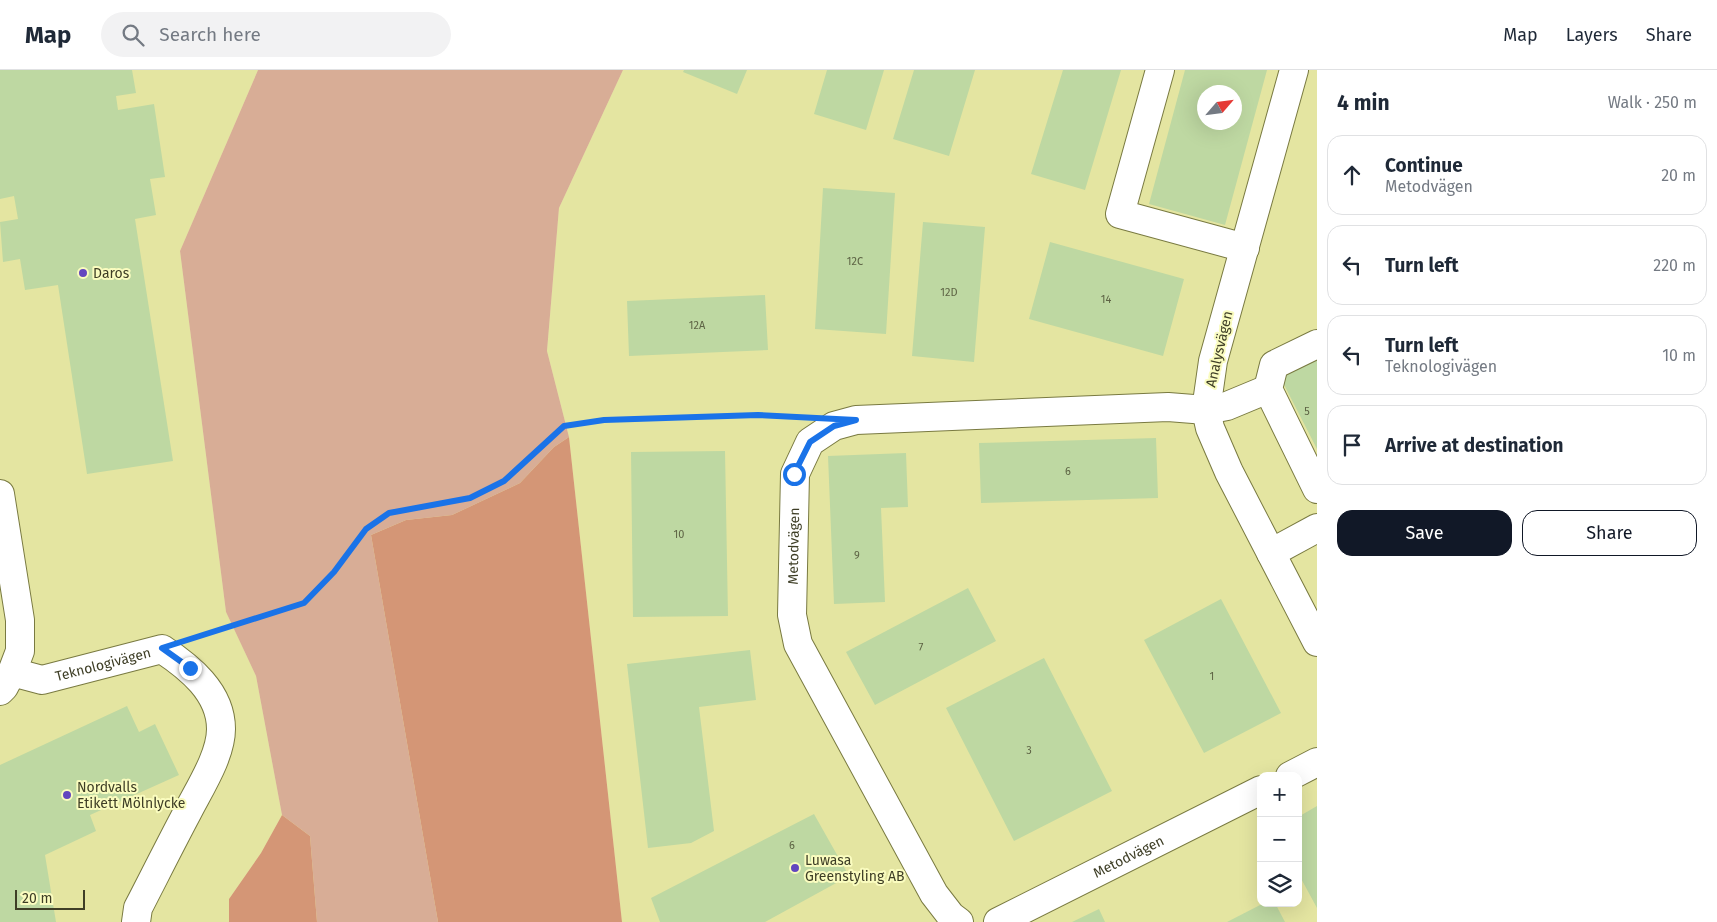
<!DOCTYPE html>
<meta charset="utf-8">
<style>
:root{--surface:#fff;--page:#f2f2f3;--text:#1f2937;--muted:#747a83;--line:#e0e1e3;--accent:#111827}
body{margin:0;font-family:"Fira Sans",sans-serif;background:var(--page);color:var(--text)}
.controls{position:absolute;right:15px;bottom:15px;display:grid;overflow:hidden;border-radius:10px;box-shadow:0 5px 20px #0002}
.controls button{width:45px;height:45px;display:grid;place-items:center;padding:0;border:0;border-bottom:1px solid var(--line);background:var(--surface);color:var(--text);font:25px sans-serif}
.compass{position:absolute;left:1197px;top:15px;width:45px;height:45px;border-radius:50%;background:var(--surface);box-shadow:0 5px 20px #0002;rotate:62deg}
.scale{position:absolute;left:15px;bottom:12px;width:70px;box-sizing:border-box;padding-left:5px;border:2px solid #3e3e26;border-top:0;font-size:14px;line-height:18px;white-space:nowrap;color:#3e3e26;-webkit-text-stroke:4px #fafcbf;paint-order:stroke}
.stop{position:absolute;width:15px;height:15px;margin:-11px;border:4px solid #1a73e8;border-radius:50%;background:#fff}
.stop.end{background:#1a73e8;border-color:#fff;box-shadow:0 1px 5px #0008}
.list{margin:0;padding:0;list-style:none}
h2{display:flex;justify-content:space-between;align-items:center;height:65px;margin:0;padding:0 20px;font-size:21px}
h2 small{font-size:16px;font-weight:400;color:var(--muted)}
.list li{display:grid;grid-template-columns:32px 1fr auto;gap:15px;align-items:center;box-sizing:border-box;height:80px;margin:0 10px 10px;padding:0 10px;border:1px solid var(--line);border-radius:15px}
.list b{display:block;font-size:19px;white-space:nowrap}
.list p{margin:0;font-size:16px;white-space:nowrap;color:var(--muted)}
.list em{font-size:16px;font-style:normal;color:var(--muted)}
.actions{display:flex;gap:10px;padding:15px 20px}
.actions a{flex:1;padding:11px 0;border:1px solid var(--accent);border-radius:15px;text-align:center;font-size:18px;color:var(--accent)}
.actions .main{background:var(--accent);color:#fff}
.icon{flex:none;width:28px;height:28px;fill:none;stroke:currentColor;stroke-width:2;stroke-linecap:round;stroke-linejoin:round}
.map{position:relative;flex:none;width:1317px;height:852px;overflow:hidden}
header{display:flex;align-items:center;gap:30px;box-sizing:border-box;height:70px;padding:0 25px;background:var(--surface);border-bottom:1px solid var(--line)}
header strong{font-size:24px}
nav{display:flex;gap:28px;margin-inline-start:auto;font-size:18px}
.search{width:350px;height:45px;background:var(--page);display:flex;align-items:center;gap:12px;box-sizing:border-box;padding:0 18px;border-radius:28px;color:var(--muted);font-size:19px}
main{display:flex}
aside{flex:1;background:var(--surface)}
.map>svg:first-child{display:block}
.built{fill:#e4e5a1;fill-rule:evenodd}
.green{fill:#d8ad96}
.forest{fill:#d49676}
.building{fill:#bed8a2;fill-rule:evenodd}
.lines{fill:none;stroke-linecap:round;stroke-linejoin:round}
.minor-casing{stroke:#797a41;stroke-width:30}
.path{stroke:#a6a779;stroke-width:3;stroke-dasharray:4 2.5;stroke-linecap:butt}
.minor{stroke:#fff;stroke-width:28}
.route{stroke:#1a73e8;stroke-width:6}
.poi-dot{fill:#6246bf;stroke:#fafcbf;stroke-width:2}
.labels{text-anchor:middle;stroke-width:4;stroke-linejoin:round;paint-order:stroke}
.number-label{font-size:11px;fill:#5e6445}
.poi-label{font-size:14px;fill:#3e3e26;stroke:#fafcbf;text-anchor:start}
.street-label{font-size:14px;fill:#3e3e26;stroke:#fafcbf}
</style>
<header>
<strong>Map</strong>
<div class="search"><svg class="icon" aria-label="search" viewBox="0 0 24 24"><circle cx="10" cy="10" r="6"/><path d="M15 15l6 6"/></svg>Search here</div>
<nav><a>Map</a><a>Layers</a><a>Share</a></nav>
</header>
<main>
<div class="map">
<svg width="1317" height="852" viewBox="0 0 1317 852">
<rect width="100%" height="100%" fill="#edeeb2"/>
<path class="built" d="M0 0H258L180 181 226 542 256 606 282 745 261 783 229 829V852H0Z
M623 0H1317V852H622L569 367 547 281 559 138ZM1204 22H1234V52H1204ZM1261 706H1298V833H1261Z"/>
<path class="green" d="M258 0H623L559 138 547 281 569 367 554 377 520 413 452 445 406 450 371 465 438 852H317L310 766 282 745 256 606 226 542 180 181Z"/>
<path class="forest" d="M569 367 622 852H438L371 465 406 450 452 445 520 413 554 377Z
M282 745 310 766 317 852H229V829L261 783Z"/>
<path class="building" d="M0 0H132L136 23 116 26 118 40 154 34 165 107 150 109 156 145 135 149 173 391 87 404 58 215 25 220 20 189 3 192 0 152 18 149 14 126 0 129Z
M684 0H747L737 24 683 2Z
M827 0H884L866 60 814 44Z
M914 0H975L949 86 893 69Z
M1063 0H1121L1085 120 1031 104Z
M1185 0H1267L1225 155 1149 134ZM1204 22H1234V52H1204Z
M823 118 895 123 886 264 815 259Z
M923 152 985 157 974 292 912 286Z
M1050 172 1184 209 1163 286 1029 249Z
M765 225 768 280 629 286 627 231Z
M1317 283V379L1278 303Z
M1156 368 1158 428 981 433 979 373Z
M725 381 728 546 633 547 631 382Z
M906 383 908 437 881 438 885 532 834 534 828 386Z
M968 518 996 571 875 635 846 582Z
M1221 529 1281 643 1204 683 1144 570Z
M750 580 756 630 699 637 714 761 691 773 648 778 627 594Z
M1044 588 1112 721 1014 771 946 638Z
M127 636 139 662 155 654 179 705 90 745 96 761 45 785 56 852H0V695Z
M1317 736V838L1298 803V747Z
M814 744 849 806 765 852H660L651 828Z
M1264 833H1275L1285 852H1227Z
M1099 839 1105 852H1072Z"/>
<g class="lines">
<g class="minor-casing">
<g id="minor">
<path d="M1160 0 1120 144 1245 178"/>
<path d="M1294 0 1213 291 1206 340 1210 358 1229 402 1317 572"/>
<path d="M1317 274 1274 295 1268 319 1317 419"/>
<path d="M0 424 20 550V581L12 602 4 617 0 621"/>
<path d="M1271 483 1317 458"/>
<path id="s1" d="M12 602 42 610 162 579C189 597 221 622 221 659 221 686 199 719 187 743 170 775 154 807 138 838L136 852"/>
<path d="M1290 706 1317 692"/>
<path id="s2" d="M959 852 951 846 934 824 798 574 792 545 795 404 810 372 834 356 856 350 1168 337 1206 340 1227 336 1268 319"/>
<path id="s3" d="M998 852 1261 720"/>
</g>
</g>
<path class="path" d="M192 569 304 533 334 502 366 459 389 443 470 428 504 411 564 356 604 350 758 345 800 347"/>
<use href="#minor" class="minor"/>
</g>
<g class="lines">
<path class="route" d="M190 598 162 578 304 533 334 502 366 459 389 443 470 428 504 411 564 356 604 350 758 345 856 350 834 356 810 372 794 404"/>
</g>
<g class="poi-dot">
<circle cx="83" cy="203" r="5"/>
<circle cx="67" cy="725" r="5"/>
<circle cx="795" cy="798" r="5"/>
</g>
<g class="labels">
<g class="number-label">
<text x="855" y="195">12C</text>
<text x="949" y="226">12D</text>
<text x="1106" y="233">14</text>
<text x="697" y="259">12A</text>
<text x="1307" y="345">5</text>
<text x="1068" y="405">6</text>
<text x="679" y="468">10</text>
<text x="857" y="489">9</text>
<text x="921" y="581">7</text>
<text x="1212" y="610">1</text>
<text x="1029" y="684">3</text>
<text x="792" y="779">6</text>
</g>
<g class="poi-label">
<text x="93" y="208">Daros</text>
<text x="77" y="722">Nordvalls<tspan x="77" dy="16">Etikett Mölnlycke</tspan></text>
<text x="805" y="795">Luwasa<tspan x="805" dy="16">Greenstyling AB</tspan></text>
</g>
<g class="street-label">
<text transform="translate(1219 279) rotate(-77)" y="5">Analysvägen</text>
<text dy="5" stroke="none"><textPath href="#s2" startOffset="421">Metodvägen</textPath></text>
<text dy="5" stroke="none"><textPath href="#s1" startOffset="94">Teknologivägen</textPath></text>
<text dy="5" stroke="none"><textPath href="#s3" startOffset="146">Metodvägen</textPath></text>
</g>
</g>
</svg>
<div class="controls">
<button>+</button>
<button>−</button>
<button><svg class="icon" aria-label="layers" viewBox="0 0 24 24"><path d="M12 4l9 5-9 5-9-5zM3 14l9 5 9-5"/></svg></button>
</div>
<svg class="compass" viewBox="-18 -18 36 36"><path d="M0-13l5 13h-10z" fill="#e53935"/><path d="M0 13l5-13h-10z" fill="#747a83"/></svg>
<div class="scale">20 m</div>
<div class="stop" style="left:794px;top:404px"></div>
<div class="stop end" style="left:190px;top:598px"></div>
</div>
<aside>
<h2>4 min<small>Walk · 250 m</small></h2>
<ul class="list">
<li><svg class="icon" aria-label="ahead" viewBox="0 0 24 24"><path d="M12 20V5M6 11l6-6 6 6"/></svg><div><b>Continue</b><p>Metodvägen</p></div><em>20 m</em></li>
<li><svg class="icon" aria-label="left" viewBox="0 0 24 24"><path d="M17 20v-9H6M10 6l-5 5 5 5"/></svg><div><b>Turn left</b></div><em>220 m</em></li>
<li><svg class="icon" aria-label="left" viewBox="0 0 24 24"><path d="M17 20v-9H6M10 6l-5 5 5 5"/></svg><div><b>Turn left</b><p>Teknologivägen</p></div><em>10 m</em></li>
<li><svg class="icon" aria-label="arrive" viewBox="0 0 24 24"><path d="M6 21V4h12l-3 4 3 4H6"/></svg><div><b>Arrive at destination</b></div></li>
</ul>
<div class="actions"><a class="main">Save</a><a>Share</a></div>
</aside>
</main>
